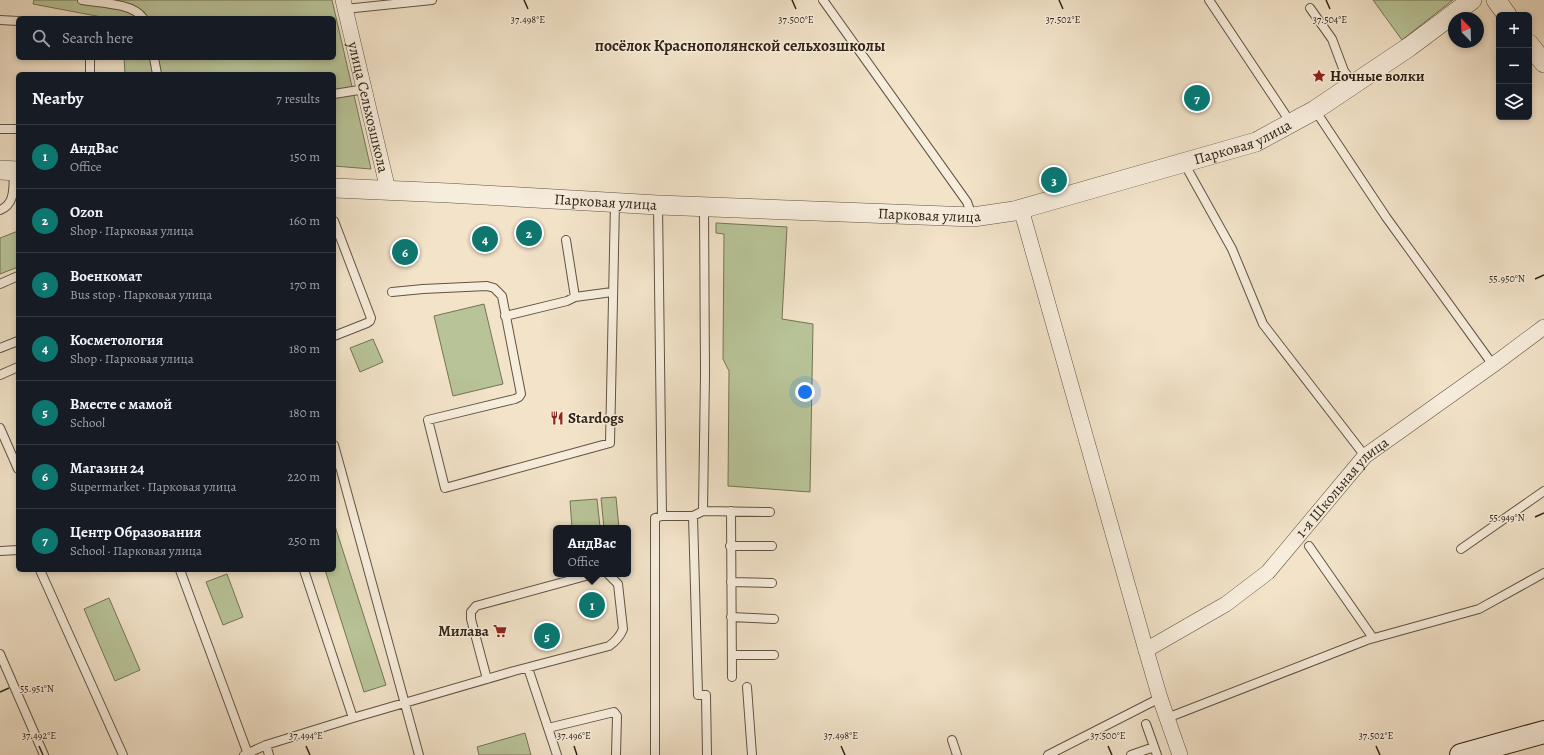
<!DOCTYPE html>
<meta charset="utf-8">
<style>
:root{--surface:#171b24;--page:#20242c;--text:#f1f3f6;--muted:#9ea1a6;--line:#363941;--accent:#0f766e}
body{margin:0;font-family:Alegreya,serif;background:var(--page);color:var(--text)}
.controls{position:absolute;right:12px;top:12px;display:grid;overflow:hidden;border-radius:6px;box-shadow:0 2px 6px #0003}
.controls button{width:36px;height:36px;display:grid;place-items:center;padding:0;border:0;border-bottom:1px solid var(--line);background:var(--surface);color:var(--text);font:20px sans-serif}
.compass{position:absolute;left:1448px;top:12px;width:36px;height:36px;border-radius:50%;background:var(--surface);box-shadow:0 2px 6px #0003;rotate:337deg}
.you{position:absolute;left:805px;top:392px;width:14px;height:14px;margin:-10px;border:3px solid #fff;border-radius:50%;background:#1a73e8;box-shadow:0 0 0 6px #1a73e833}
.badge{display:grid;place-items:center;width:26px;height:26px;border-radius:50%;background:var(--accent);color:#fff;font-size:13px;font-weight:700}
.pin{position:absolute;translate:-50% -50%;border:2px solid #fff;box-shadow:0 1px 4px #0006}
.popup{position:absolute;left:553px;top:525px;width:78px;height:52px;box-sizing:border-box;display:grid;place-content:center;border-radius:6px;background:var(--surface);filter:drop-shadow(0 1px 3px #0005);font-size:13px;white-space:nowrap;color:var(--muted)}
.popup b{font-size:15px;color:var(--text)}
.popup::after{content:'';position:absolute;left:50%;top:100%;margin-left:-8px;border:8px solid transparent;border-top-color:var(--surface)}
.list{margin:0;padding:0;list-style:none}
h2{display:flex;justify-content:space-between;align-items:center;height:52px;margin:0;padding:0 16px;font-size:17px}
h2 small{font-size:13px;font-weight:400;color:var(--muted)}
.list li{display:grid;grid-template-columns:26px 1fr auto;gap:12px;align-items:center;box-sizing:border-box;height:64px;padding:0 16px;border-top:1px solid var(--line)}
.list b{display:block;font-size:15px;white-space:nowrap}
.list p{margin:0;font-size:13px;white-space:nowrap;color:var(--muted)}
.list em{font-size:13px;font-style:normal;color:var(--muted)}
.icon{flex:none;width:22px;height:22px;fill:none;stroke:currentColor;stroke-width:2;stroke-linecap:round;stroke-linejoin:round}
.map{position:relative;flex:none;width:1544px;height:755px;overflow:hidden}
.search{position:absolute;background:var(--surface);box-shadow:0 2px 6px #0003;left:16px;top:16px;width:320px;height:44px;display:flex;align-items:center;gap:10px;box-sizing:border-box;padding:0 14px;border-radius:6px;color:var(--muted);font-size:15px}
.panel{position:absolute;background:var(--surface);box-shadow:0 2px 6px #0003;left:16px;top:72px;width:320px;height:500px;border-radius:6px}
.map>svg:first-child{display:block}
.green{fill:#b8c498;stroke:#747456}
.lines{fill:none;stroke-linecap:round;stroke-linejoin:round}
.service-casing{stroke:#605342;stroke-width:10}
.minor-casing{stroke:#605342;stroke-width:16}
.tertiary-casing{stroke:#605342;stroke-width:20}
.secondary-casing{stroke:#2f2315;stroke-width:24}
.service{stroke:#f7eddc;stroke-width:8}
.minor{stroke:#f7eddc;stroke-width:15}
.tertiary{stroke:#f7eddc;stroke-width:19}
.secondary{stroke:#f7eddc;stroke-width:22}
.ticks{fill:none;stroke:#2f2315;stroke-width:1.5}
.labels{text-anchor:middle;stroke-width:3;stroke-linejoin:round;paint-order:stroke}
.poi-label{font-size:15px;font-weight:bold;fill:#2f2315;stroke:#f7eddc;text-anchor:start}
.street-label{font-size:15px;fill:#2f2315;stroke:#f7eddc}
.neighbourhood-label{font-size:16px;font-weight:bold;fill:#2f2315;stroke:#f7eddc}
.ticks-label{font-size:10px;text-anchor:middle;fill:#2f2315;stroke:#f7eddc;stroke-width:3;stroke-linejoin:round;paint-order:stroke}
</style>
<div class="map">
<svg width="1544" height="755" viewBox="0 0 1544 755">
<rect width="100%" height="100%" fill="#f2e3c9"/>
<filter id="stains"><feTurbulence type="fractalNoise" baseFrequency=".005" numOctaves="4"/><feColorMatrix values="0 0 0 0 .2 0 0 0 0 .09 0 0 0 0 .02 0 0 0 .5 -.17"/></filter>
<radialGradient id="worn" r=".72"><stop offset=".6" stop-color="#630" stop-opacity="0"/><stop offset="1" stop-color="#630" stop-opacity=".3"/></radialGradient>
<path class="green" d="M34 0H332L371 169 334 166V74H125L124 58H334V18H107L33 4Z
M1373 0H1453L1402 40Z
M716 223 787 227 782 319 813 324 810 492 728 486 729 371 723 359 724 234 716 233Z
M18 231V267L0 274V238Z
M484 304 503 384 453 396 434 316Z
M373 339 383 362 360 372 350 348Z
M616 497 619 528H604L601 498Z
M597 499 600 527 572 528 570 501Z
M334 523 386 685 364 692 325 570H334Z
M227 574 243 617 223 625 206 582Z
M109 598 140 670 115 681 84 609Z
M525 733 531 755H479L477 747Z"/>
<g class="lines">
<g class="service-casing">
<path id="service" d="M82 0C99 3 133 3 143 18
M823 0 967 202 972 216
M1209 0 1291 123
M1310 8 1332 39 1344 71 1354 84
M345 9 432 0
M0 20 18 21
M154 58 157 74
M90 74V58
M334 94 365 89
M1315 110 1386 217 1493 365
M0 129H18
M1184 163 1232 249 1263 324 1365 456
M658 205 662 516
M0 210C16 204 13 186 14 171
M334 221 371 318 370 321 367 323 334 336
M566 240 575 297
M0 284 18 276
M392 292 423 289 487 286 494 288 502 296 521 394 519 397 515 399 428 420 445 488 610 443 615 203
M505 316 567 301 575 297 612 292
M0 348 18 341
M0 375 18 367
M0 428 18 469
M334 445 339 463
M334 465 339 463 419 755
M703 511 770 512
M731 511 732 677
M693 516 703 511 705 374 704 207
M730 546H772
M1309 546 1373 638
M1461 549 1544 491
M0 551 18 550
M40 570 123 755
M180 570 248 754
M304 570 353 718
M731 582 772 583
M731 617 774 619
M0 654 44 755
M732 655H774
M528 668 557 755
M487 679 471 619V612L476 606 593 574
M747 687 752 755
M1167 718 1367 640 1479 609 1544 573
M1146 724 1157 755
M548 728 614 712 617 716 616 755
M952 740 957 755
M266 745 269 755
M244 755 266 745 353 718 514 671 609 646C616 641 620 637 623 629L618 584 608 574
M655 755V518L662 516H693L698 695H706L707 755
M1048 755 1160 698
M1131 755 1154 747"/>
</g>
<g class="minor-casing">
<g id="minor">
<path id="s1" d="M343 0 388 190"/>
<path d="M1021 209 1146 650 1160 698 1180 755"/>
<path id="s2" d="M1146 650 1226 604 1268 572 1365 456 1493 365 1544 327"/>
</g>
</g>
<g class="tertiary-casing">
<g id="tertiary">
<path d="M1496 0 1507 15"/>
<path d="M1529 44 1544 63"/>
<path d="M0 170 18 171"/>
<path id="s3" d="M334 188 449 193 658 205 973 217 1014 211 1256 142 1315 110 1409 47 1472 0"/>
</g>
</g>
<g class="secondary-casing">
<path id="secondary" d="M1461 755 1544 732"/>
</g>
<use href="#service" class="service"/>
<use href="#minor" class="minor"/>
<use href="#tertiary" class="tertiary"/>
<use href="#secondary" class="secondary"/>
</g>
<path class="ticks" d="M524 0 528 9M792 0 796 9M1059 0 1063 9M1326 0 1330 9M1535 279 1544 275M1535 517 1544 513M0 692 9 688M39 746 43 755M306 746 310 755M574 746 577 755M841 746 845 755M1108 746 1112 755M1376 746 1380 755"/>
<defs>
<g id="sight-bare" transform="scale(1.08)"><path d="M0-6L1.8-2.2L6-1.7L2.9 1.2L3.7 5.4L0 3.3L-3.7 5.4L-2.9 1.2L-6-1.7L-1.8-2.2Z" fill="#8f2418" stroke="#f7eddc" stroke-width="2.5" paint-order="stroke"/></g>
<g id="restaurant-bare" transform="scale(1.08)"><path d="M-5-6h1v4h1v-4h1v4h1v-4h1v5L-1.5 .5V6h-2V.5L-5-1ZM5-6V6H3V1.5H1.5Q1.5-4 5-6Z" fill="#8f2418" stroke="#f7eddc" stroke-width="2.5" paint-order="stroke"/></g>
<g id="supermarket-bare" transform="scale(1.08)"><path d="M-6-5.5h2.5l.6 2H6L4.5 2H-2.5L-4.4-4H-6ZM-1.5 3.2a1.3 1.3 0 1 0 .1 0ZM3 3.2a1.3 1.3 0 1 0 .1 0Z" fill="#8f2418" stroke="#f7eddc" stroke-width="2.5" paint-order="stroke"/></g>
</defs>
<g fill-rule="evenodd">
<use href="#sight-bare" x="1319" y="76"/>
<use href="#restaurant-bare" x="557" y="418"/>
<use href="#supermarket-bare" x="500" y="631"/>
</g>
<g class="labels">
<g class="poi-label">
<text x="1330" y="81">Ночные волки</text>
<text x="568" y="423">Stardogs</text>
<text x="489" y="636" text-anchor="end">Милава</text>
</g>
<g class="street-label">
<text dy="5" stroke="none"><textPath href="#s1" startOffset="110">улица Сельхозшкола</textPath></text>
<text dy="5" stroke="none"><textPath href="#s3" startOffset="920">Парковая улица</textPath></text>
<text dy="5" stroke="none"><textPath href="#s3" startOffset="272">Парковая улица</textPath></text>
<text dy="5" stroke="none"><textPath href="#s3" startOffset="596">Парковая улица</textPath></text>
<text dy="5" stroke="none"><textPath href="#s2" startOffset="258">1-я Школьная улица</textPath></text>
</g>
<g class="neighbourhood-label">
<text x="740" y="51">посёлок Краснополянской сельхозшколы</text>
</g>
</g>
<g class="ticks-label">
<text x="528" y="23">37.498°E</text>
<text x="796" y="23">37.500°E</text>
<text x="1063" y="23">37.502°E</text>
<text x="1330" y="23">37.504°E</text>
<text x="1507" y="282">55.950°N</text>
<text x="1507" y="521">55.949°N</text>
<text x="37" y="692">55.951°N</text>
<text x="39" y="739">37.492°E</text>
<text x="306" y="739">37.494°E</text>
<text x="574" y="739">37.496°E</text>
<text x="841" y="739">37.498°E</text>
<text x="1108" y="739">37.500°E</text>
<text x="1376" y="739">37.502°E</text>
</g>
<rect width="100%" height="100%" filter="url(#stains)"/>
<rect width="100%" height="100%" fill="url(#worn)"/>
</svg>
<div class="controls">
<button>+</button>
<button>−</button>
<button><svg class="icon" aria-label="layers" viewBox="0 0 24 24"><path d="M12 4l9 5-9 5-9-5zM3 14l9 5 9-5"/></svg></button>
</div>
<svg class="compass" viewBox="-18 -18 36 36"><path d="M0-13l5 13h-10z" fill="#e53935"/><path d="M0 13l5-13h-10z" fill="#9ea1a6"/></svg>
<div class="you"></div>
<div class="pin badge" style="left:592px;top:605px">1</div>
<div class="popup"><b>АндВас</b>Office</div>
<div class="pin badge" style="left:529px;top:233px">2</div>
<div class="pin badge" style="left:1054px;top:180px">3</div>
<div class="pin badge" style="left:485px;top:239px">4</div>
<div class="pin badge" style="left:547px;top:636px">5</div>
<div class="pin badge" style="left:405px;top:252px">6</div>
<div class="pin badge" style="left:1197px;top:98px">7</div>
<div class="search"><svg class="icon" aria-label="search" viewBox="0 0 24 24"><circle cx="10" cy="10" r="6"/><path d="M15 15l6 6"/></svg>Search here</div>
<section class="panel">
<h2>Nearby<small>7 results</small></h2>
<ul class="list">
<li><span class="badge">1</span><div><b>АндВас</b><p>Office</p></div><em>150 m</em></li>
<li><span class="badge">2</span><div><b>Ozon</b><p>Shop · Парковая улица</p></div><em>160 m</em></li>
<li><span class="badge">3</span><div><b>Военкомат</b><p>Bus stop · Парковая улица</p></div><em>170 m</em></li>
<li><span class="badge">4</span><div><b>Косметология</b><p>Shop · Парковая улица</p></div><em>180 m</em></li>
<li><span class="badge">5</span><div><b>Вместе с мамой</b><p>School</p></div><em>180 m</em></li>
<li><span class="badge">6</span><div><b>Магазин 24</b><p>Supermarket · Парковая улица</p></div><em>220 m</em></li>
<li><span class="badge">7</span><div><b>Центр Образования</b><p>School · Парковая улица</p></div><em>250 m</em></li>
</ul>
</section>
</div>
